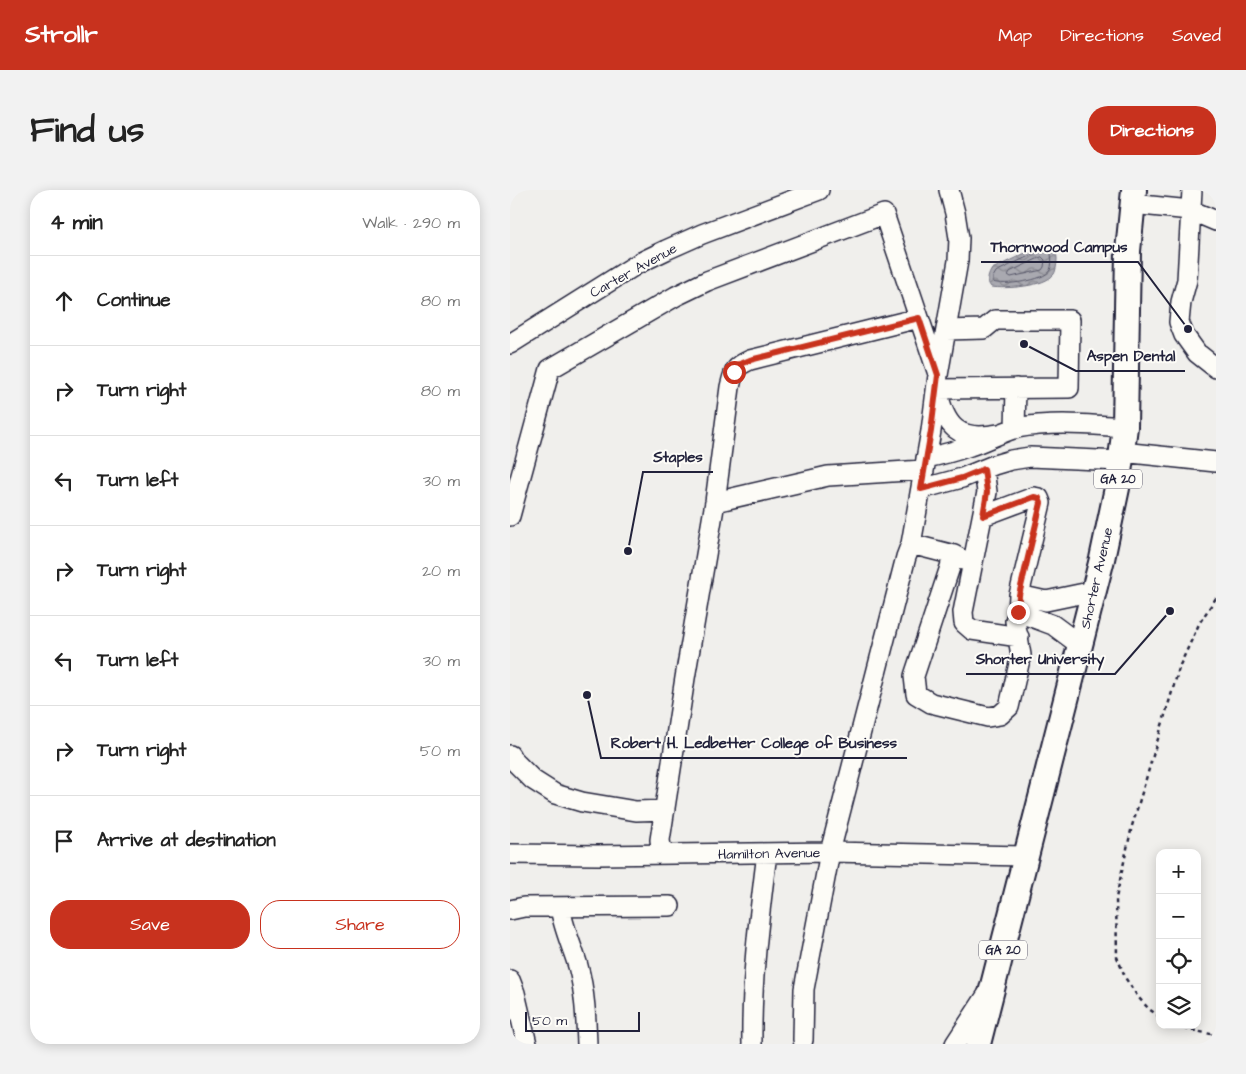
<!DOCTYPE html>
<meta charset="utf-8">
<style>
:root{--surface:#fff;--page:#f2f2f2;--text:#222;--muted:#767676;--line:#e0e0e0;--accent:#c8321e}
body{margin:0;font-family:"Architects Daughter",sans-serif;background:var(--page);color:var(--text)}
.controls{position:absolute;right:15px;bottom:15px;display:grid;overflow:hidden;border-radius:10px;box-shadow:0 2px 12px #0003}
.controls button{width:45px;height:45px;display:grid;place-items:center;padding:0;border:0;border-bottom:1px solid var(--line);background:var(--surface);color:var(--text);font:25px sans-serif}
.scale{position:absolute;left:15px;bottom:12px;width:115px;box-sizing:border-box;padding-left:5px;border:2px solid #22223b;border-top:0;font-size:14px;line-height:18px;white-space:nowrap;color:#22223b;-webkit-text-stroke:4px #fdfcf7;paint-order:stroke}
.stop{position:absolute;width:15px;height:15px;margin:-11px;border:4px solid #c8321e;border-radius:50%;background:#fff}
.stop.end{background:#c8321e;border-color:#fff;box-shadow:0 1px 5px #0008}
.list{margin:0;padding:0;list-style:none}
h2{display:flex;justify-content:space-between;align-items:center;height:65px;margin:0;padding:0 20px;font-size:21px}
h2 small{font-size:16px;font-weight:400;color:var(--muted)}
.list li{display:grid;grid-template-columns:32px 1fr auto;gap:15px;align-items:center;box-sizing:border-box;height:90px;padding:0 20px;border-top:1px solid var(--line)}
.list b{display:block;font-size:19px;white-space:nowrap}
.list em{font-size:16px;font-style:normal;color:var(--muted)}
.actions{display:flex;gap:10px;padding:15px 20px}
.actions a{flex:1;padding:11px 0;border:1px solid var(--accent);border-radius:20px;text-align:center;font-size:18px;color:var(--accent)}
.actions .main{background:var(--accent);color:#fff}
.icon{flex:none;width:28px;height:28px;fill:none;stroke:currentColor;stroke-width:2;stroke-linecap:round;stroke-linejoin:round}
.map{position:relative;flex:none;width:706px;height:854px;overflow:hidden;border-radius:20px}
header{display:flex;align-items:center;gap:30px;box-sizing:border-box;height:70px;padding:0 25px;background:var(--accent);color:#fff}
header strong{font-size:24px}
nav{display:flex;gap:28px;margin-inline-start:auto;font-size:18px}
.intro{display:flex;align-items:center;justify-content:space-between;box-sizing:border-box;height:120px;padding:0 30px}
h1{margin:0;font-size:35px}
.button{padding:12px 22px;border-radius:20px;background:var(--accent);color:#fff;font-size:18px;font-weight:700}
main{display:flex;gap:30px;padding:0 30px}
aside{flex:1;background:var(--surface);border-radius:20px;box-shadow:0 2px 12px #0003}
.map>svg:first-child{display:block}
.water{fill:url(#water-waves);stroke:#737381}
.lines{fill:none;stroke-linecap:round;stroke-linejoin:round}
.shore{stroke:#58586a;stroke-width:1}
.minor-casing{stroke:#22223b;stroke-width:22}
.major-casing{stroke:#22223b;stroke-width:28}
.path{stroke:#22223b;stroke-width:2.5;stroke-dasharray:4 4;stroke-linecap:butt}
.minor{stroke:#fdfcf7;stroke-width:19}
.major{stroke:#fdfcf7;stroke-width:24}
.route{stroke:#c8321e;stroke-width:6}
.labels{text-anchor:middle;stroke-width:4;stroke-linejoin:round;paint-order:stroke}
.shield{fill:#fdfcf7;stroke:#646373;stroke-width:1}
.shield-label{font-size:12px;font-weight:bold;fill:#22223b}
.street-label{font-size:14px;fill:#22223b;stroke:#fdfcf7}
.leader{fill:none;stroke:#22223b;stroke-width:2}
.callout-dot{fill:#22223b;stroke:#fdfcf7;stroke-width:2}
.callout-label{font-size:15px;text-anchor:middle;font-weight:bold;fill:#22223b;stroke:#fdfcf7;stroke-width:4;stroke-linejoin:round;paint-order:stroke}
</style>
<header>
<strong>Strollr</strong>
<nav><a>Map</a><a>Directions</a><a>Saved</a></nav>
</header>
<div class="intro"><h1>Find us</h1><a class="button">Directions</a></div>
<main>
<aside>
<h2>4 min<small>Walk · 290 m</small></h2>
<ul class="list">
<li><svg class="icon" aria-label="ahead" viewBox="0 0 24 24"><path d="M12 20V5M6 11l6-6 6 6"/></svg><div><b>Continue</b></div><em>80 m</em></li>
<li><svg class="icon" aria-label="right" viewBox="0 0 24 24"><path d="M7 20v-9h11M14 6l5 5-5 5"/></svg><div><b>Turn right</b></div><em>80 m</em></li>
<li><svg class="icon" aria-label="left" viewBox="0 0 24 24"><path d="M17 20v-9H6M10 6l-5 5 5 5"/></svg><div><b>Turn left</b></div><em>30 m</em></li>
<li><svg class="icon" aria-label="right" viewBox="0 0 24 24"><path d="M7 20v-9h11M14 6l5 5-5 5"/></svg><div><b>Turn right</b></div><em>20 m</em></li>
<li><svg class="icon" aria-label="left" viewBox="0 0 24 24"><path d="M17 20v-9H6M10 6l-5 5 5 5"/></svg><div><b>Turn left</b></div><em>30 m</em></li>
<li><svg class="icon" aria-label="right" viewBox="0 0 24 24"><path d="M7 20v-9h11M14 6l5 5-5 5"/></svg><div><b>Turn right</b></div><em>50 m</em></li>
<li><svg class="icon" aria-label="arrive" viewBox="0 0 24 24"><path d="M6 21V4h12l-3 4 3 4H6"/></svg><div><b>Arrive at destination</b></div></li>
</ul>
<div class="actions"><a class="main">Save</a><a>Share</a></div>
</aside>
<div class="map">
<svg width="706" height="854" viewBox="0 0 706 854">
<defs>
<pattern id="water-waves" width="16" height="10" patternUnits="userSpaceOnUse" patternTransform="scale(1.25)"><rect width="16" height="10" fill="#a9a9b0"/><path d="M0 5q4-4 8 0t8 0" fill="none" stroke="#898990"/></pattern>
</defs>
<rect width="100%" height="100%" fill="#f0efec"/>
<filter id="ink" filterUnits="userSpaceOnUse"><feTurbulence type="fractalNoise" baseFrequency=".02" numOctaves="2"/><feDisplacementMap in="SourceGraphic" scale="10" xChannelSelector="R" yChannelSelector="G"/><feConvolveMatrix kernelMatrix="1 2 1 2 8 2 1 2 1" color-interpolation-filters="sRGB"/></filter>
<g filter="url(#ink)">
<path class="water" d="M536 55C543 58 547 61 547 69 547 73 546 81 544 84 535 97 495 99 481 97 476 91 478 85 482 79L528 57Z"/>
<g class="lines">
<path class="shore" d="M530 61H536L541 64C542 69 542 76 540 80 535 91 493 96 483 92V87L486 82Z
M532 67 535 70 534 77 532 80 501 87 498 85 500 82Z"/>
<g class="minor-casing">
<path id="minor" d="M682 0 677 90 671 112 669 132 674 145 687 163 706 178
M622 14 680 20 706 31
M436 140 474 139 485 130H560L559 198 427 199C435 237 448 252 488 244
M0 154 129 73 156 60 192 44 309 0
M505 239 506 198
M612 262 706 272
M416 268C431 265 446 261 460 256 476 251 491 242 507 238 543 231 580 235 615 237
M474 279 477 302 453 422 454 433 462 440 509 447
M411 299 452 288 484 275 501 270 520 267 611 271
M205 312 318 286 413 280
M0 326 40 179 166 106 197 91 374 24 428 184
M401 354 444 365 453 370
M444 365 404 486 406 504 421 513 478 527 490 525 499 517 511 465 505 431 508 422 509 405 531 313 529 308 524 307 473 326
M509 405 536 411 584 401
M508 422 543 435 570 455
M0 565 2 569 23 590 45 604 72 612 126 621 155 620
M0 664 88 665 320 662 517 666
M152 664 150 650 175 488 205 312 220 197C224 181 224 177 240 170L409 128
M50 717C53 737 62 756 68 776 75 802 76 828 77 854
M0 720 14 717 160 716
M0 790 5 803 17 854
M293 850 294 799 320 662 396 367 401 354 421 241 428 185 448 71 449 48 445 23 439 0
M242 854C241 790 249 727 257 663
M445 854 477 805"/>
</g>
<g class="major-casing">
<path id="major" d="M468 854 592 369 607 298 615 237 618 61 624 0"/>
</g>
<path class="path" d="M650 827 639 819 628 807 616 789 607 767 606 708 622 636 670 475 690 432 706 408
M667 835 675 839 706 845"/>
<use href="#minor" class="minor"/>
<use href="#major" class="major"/>
</g>
</g>
<g class="lines" filter="url(#ink)">
<path class="route" d="M224 182 228 175 240 170 409 128 428 185 421 241 411 299 452 288 474 279 477 302 473 326 524 307 529 308 531 313 509 405 508 422"/>
</g>
<g class="labels">
<g class="shield">
<rect x="584" y="279.5" width="48" height="19" rx="4"/>
<rect x="469" y="750.5" width="48" height="19" rx="4"/>
</g>
<g class="shield-label">
<text x="608" y="293">GA 20</text>
<text x="493" y="764">GA 20</text>
</g>
<g class="street-label">
<text transform="translate(123 80) rotate(-29)" y="5">Carter Avenue</text>
<text transform="translate(586 388) rotate(-77)" y="5">Shorter Avenue</text>
<text transform="translate(259 663) rotate(-1)" y="5">Hamilton Avenue</text>
</g>
</g>
<path class="leader" d="M678 139L628 72H471M514 154L566 181H675M118 361L133 282H203M660 421L605 484H456M77 505L91 568H397"/>
<g class="callout-dot">
<circle cx="678" cy="139" r="5"/>
<circle cx="514" cy="154" r="5"/>
<circle cx="118" cy="361" r="5"/>
<circle cx="660" cy="421" r="5"/>
<circle cx="77" cy="505" r="5"/>
</g>
<g class="callout-label">
<text x="549" y="62">Thornwood Campus</text>
<text x="621" y="171">Aspen Dental</text>
<text x="168" y="272">Staples</text>
<text x="530" y="474">Shorter University</text>
<text x="244" y="558">Robert H. Ledbetter College of Business</text>
</g>
</svg>
<div class="controls">
<button>+</button>
<button>−</button>
<button><svg class="icon" aria-label="locate" viewBox="0 0 24 24"><circle cx="12" cy="12" r="6"/><path d="M12 2v4M12 18v4M2 12h4M18 12h4"/></svg></button>
<button><svg class="icon" aria-label="layers" viewBox="0 0 24 24"><path d="M12 4l9 5-9 5-9-5zM3 14l9 5 9-5"/></svg></button>
</div>
<div class="scale">50 m</div>
<div class="stop" style="left:224px;top:182px"></div>
<div class="stop end" style="left:508px;top:422px"></div>
</div>
</main>
